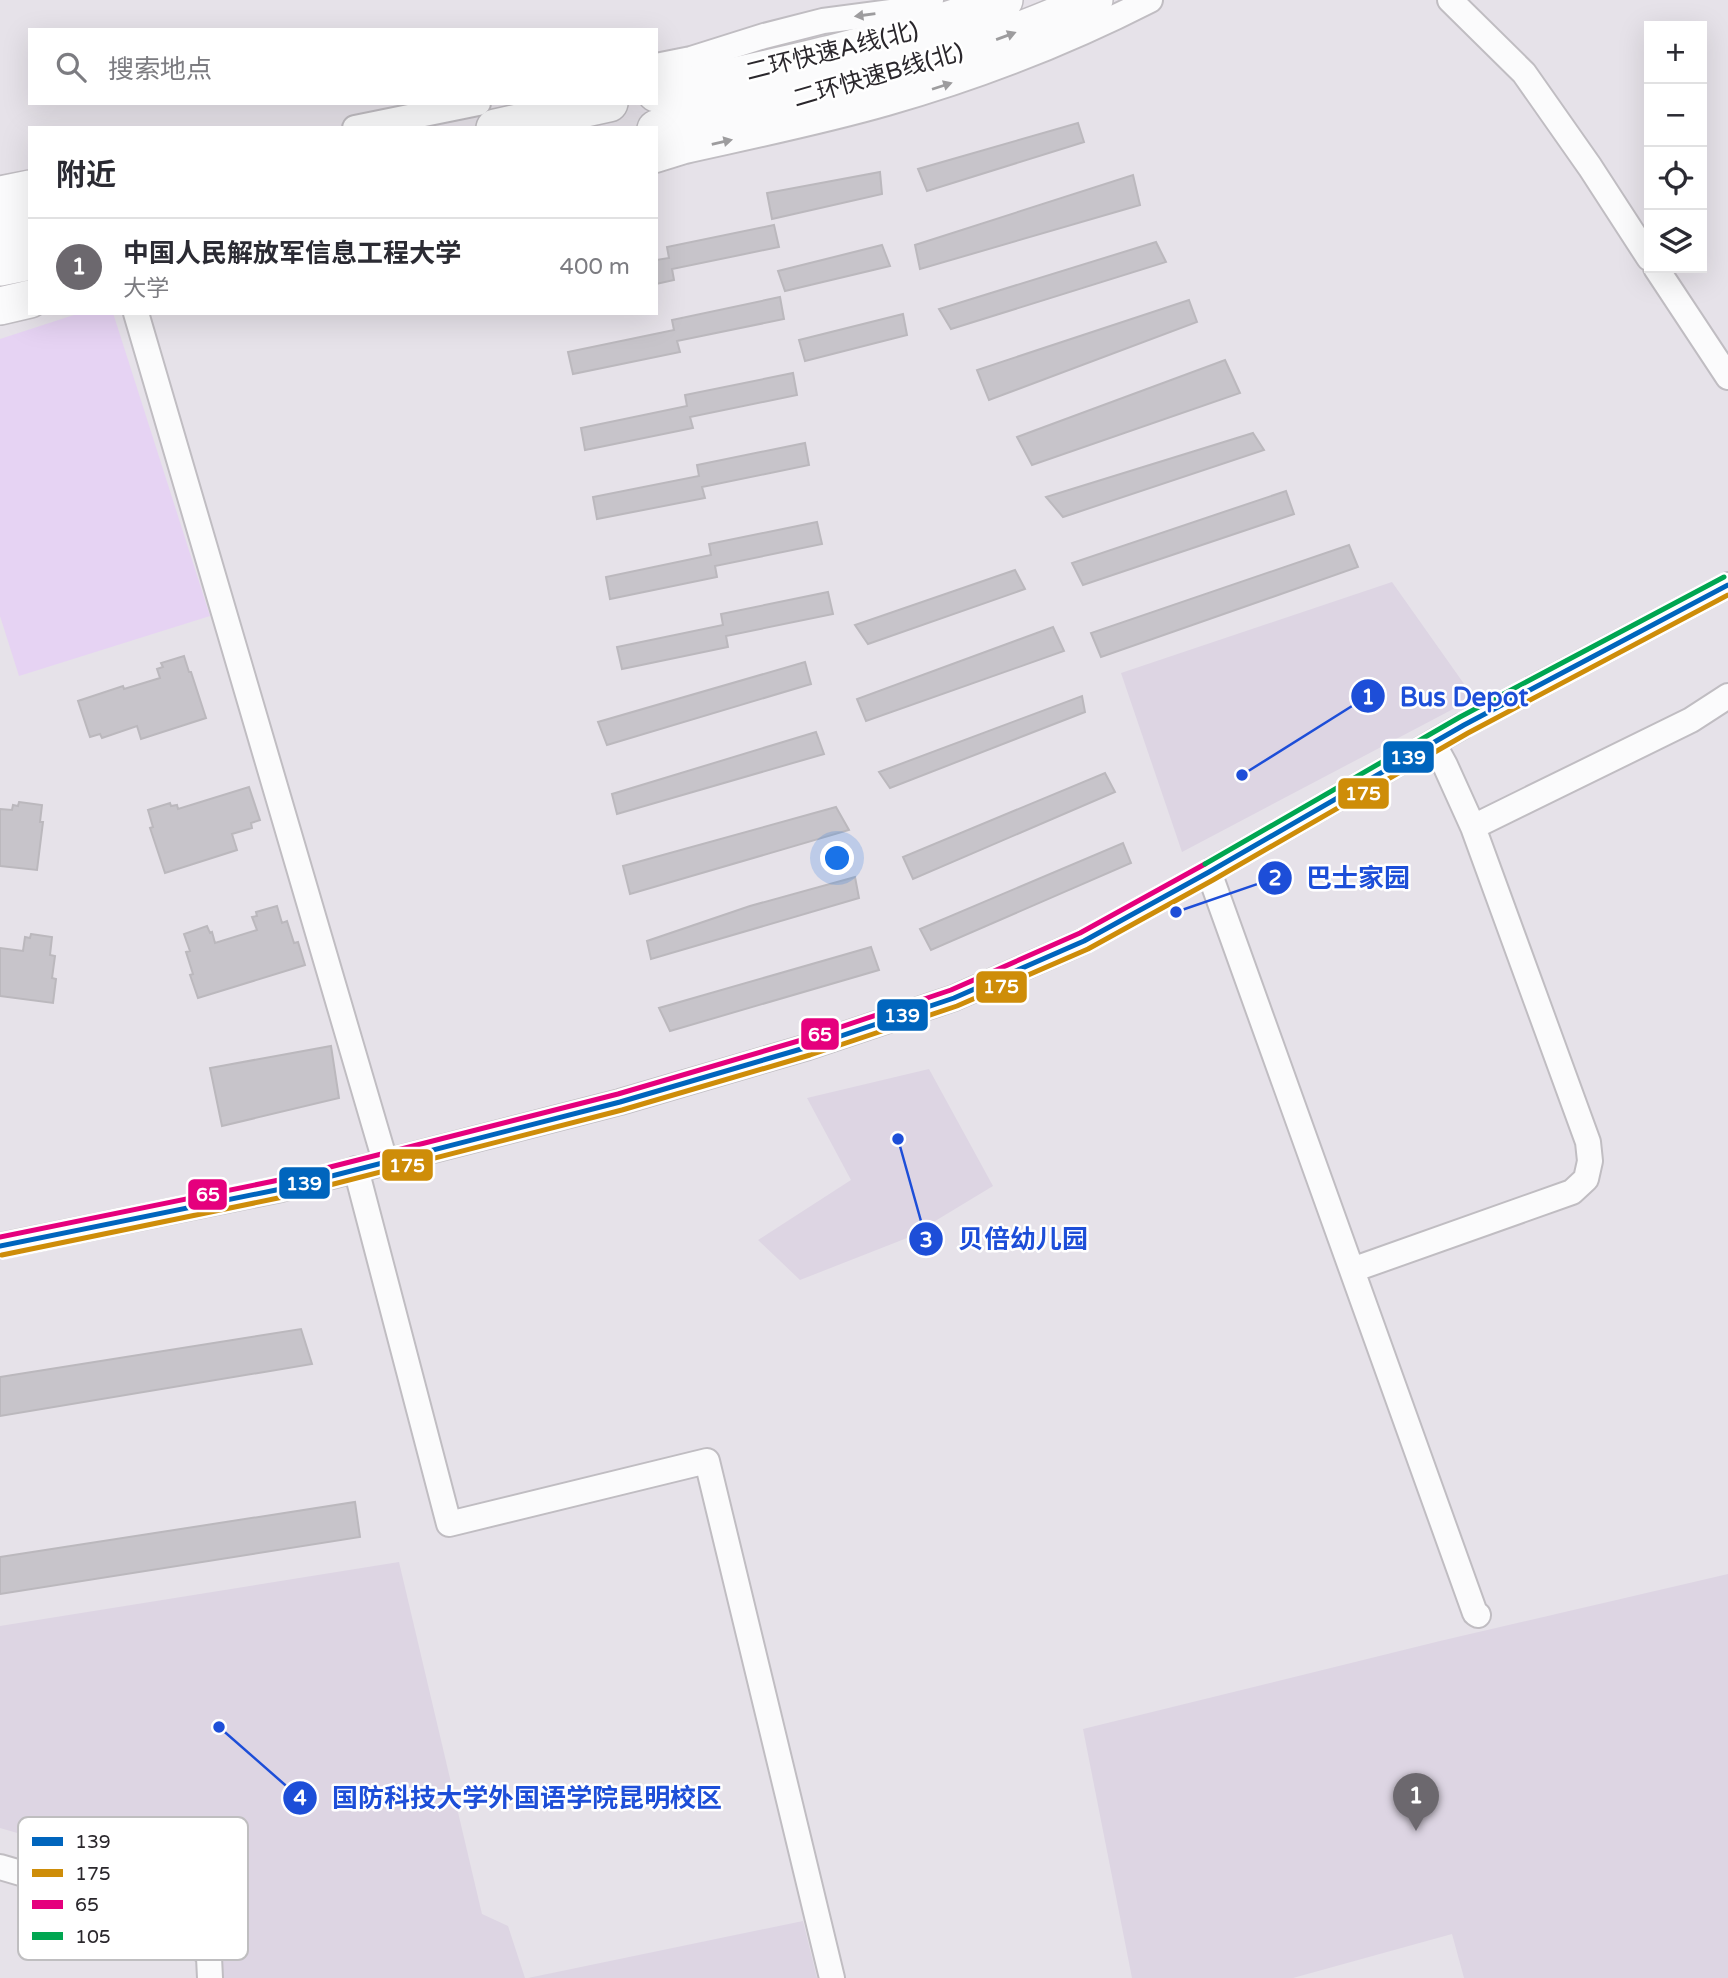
<!DOCTYPE html>
<html lang="zh">
<meta charset="utf-8">
<style>
:root{--surface:#fff;--page:#f7f7f7;--text:#2b2b33;--muted:#7c7c81;--line:#e1e1e2;--accent:#6c686e}
body{margin:0;font-family:"Varela Round","Noto Sans SC",sans-serif;background:var(--page);color:var(--text)}
.controls{position:absolute;right:21px;top:21px;display:grid;overflow:hidden;border-radius:0px;box-shadow:0 7px 28px #0002}
.controls button{width:63px;height:63px;display:grid;place-items:center;padding:0;border:0;border-bottom:2px solid var(--line);background:var(--surface);color:var(--text);font:35px sans-serif}
.you{position:absolute;left:838px;top:859px;width:24px;height:24px;margin:-18px;border:5px solid #fff;border-radius:50%;background:#1a73e8;box-shadow:0 0 0 10px #1a73e833}
.badge{display:grid;place-items:center;width:46px;height:46px;border-radius:50%;background:var(--accent);color:#fff;font-size:23px;font-weight:700}
.pin{position:absolute;translate:-50% -58px;filter:drop-shadow(0 2px 4px #0008)}
.pin::after{content:'';position:absolute;top:37px;width:24px;height:21px;background:inherit;clip-path:polygon(0 0,100% 0,50% 100%)}
.list{margin:0;padding:0;list-style:none}
h2{display:flex;justify-content:space-between;align-items:center;height:91px;margin:0;padding:0 28px;font-size:30px}
h2 small{font-size:23px;font-weight:400;color:var(--muted)}
.list li{display:grid;grid-template-columns:46px 1fr auto;gap:21px;align-items:center;box-sizing:border-box;height:98px;padding:0 28px;border-top:2px solid var(--line)}
.list b{display:block;font-size:26px;white-space:nowrap}
.list p{margin:0;font-size:23px;white-space:nowrap;color:var(--muted)}
.list em{font-size:23px;font-style:normal;color:var(--muted)}
.icon{flex:none;width:38px;height:38px;fill:none;stroke:currentColor;stroke-width:2;stroke-linecap:round;stroke-linejoin:round}
.map{position:relative;flex:none;width:1728px;height:1978px;overflow:hidden}
.search{position:absolute;background:var(--surface);box-shadow:0 7px 28px #0002;left:28px;top:28px;width:630px;height:77px;display:flex;align-items:center;gap:18px;box-sizing:border-box;padding:0 24px;border-radius:0px;color:var(--muted);font-size:26px}
.panel{position:absolute;background:var(--surface);box-shadow:0 7px 28px #0002;left:28px;top:126px;width:630px;height:189px;border-radius:0px}
.map>svg:first-child{display:block}
.built{fill:#ddd5e3}
.green{fill:#e6d3f3}
.building{fill:#c7c4ca;stroke:#bbb8bd;stroke-width:2}
.lines{fill:none;stroke-linecap:round;stroke-linejoin:round}
.minor-casing{stroke:#c0bdc2;stroke-width:28}
.highway-casing{stroke:#c0bdc2;stroke-width:40}
.minor{stroke:#fbfbfc;stroke-width:24}
.highway{stroke:#fbfbfc;stroke-width:37}
.bus-1-casing{stroke:#fff;stroke-width:10}
.bus-2-casing{stroke:#fff;stroke-width:10}
.bus-3-casing{stroke:#fff;stroke-width:10}
.bus-4-casing{stroke:#fff;stroke-width:10}
.bus-1{stroke:#0065bd;stroke-width:5}
.bus-2{stroke:#ce8d09;stroke-width:5}
.bus-3{stroke:#e5007d;stroke-width:5}
.bus-4{stroke:#00a651;stroke-width:5}
.oneway{fill:#9d9c9e}
.labels{text-anchor:middle;stroke-width:5;stroke-linejoin:round;paint-order:stroke}
.street-label{font-size:24px;fill:#2a272c;stroke:#fff}
.key{fill:#fff;stroke:#bfbec0;stroke-width:2}
.key-label{font-size:19px;fill:#2a272c}
.leader{fill:none;stroke:#1d4ed8;stroke-width:2.5}
.callout-dot{fill:#1d4ed8;stroke:#fff;stroke-width:2.5}
.mark-label{font-size:21px;text-anchor:middle;font-weight:bold;fill:#fff}
.callout-label{font-size:26px;text-anchor:middle;font-weight:bold;fill:#1d4ed8;stroke:#fff;stroke-width:5;stroke-linejoin:round;paint-order:stroke}
.line-badge{stroke:#fff;stroke-width:2.5}
.badge-label{font-size:19px;text-anchor:middle;font-weight:bold;fill:#fff}
</style>
<div class="map">
<svg width="1728" height="1978" viewBox="0 0 1728 1978">
<rect width="100%" height="100%" fill="#e6e2e9"/>
<path class="built" d="M1392 582 1474 698 1182 852 1121 673Z
M929 1069 993 1186 907 1238 800 1280 758 1240 851 1180 807 1098Z
M399 1562 482 1914 508 1926 525 1978H219L218 1955 208 1914 181 1906 180 1880 0 1828V1626Z
M1728 1574V1978H1464L1452 1934 1293 1978H1132L1083 1729 1440 1641Z
M803 1921 817 1978H528Z"/>
<path class="green" d="M80 313H113L210 616 19 676 0 616V339Z"/>
<path class="building" d="M1078 123 1084 142 927 191 918 169Z
M880 172 882 194 772 219 767 193Z
M1133 175 1140 205 920 269 915 245Z
M774 225 779 247 672 269 674 280 656 284V260L669 258 667 247Z
M1156 242 1166 262 951 329 939 309Z
M882 245 890 266 785 291 778 271Z
M780 297 784 319 677 341 680 352 573 374 568 352 674 330 672 320Z
M1189 300 1197 322 989 400 977 370Z
M903 314 907 335 805 361 799 340Z
M1225 360 1240 393 1032 465 1017 437Z
M793 373 797 395 690 417 693 428 585 450 581 428 687 406 685 395Z
M1253 433 1264 450 1063 517 1046 497Z
M805 443 809 465 702 487 705 498 597 519 593 497 699 476 697 465Z
M1286 491 1294 514 1083 585 1072 563Z
M817 522 822 544 715 566 717 577 610 599 606 577 711 555 709 544Z
M1349 545 1358 567 1101 657 1091 633Z
M1015 570 1025 589 868 644 855 625Z
M828 592 833 614 726 636 728 647 622 669 617 647 723 625 721 614Z
M1053 627 1064 651 866 721 857 699Z
M184 656 189 672H191L206 718 141 739 137 726 102 738 100 734 90 737 78 701 123 686 124 689 160 678 157 669 163 667 161 663Z
M805 662 811 684 607 745 598 722Z
M1082 696 1085 712 890 788 879 772Z
M816 732 824 754 617 814 612 794Z
M1105 773 1115 792 913 879 903 857Z
M249 787 260 820 251 823 252 828 232 834 237 850 165 873 150 828 153 827 148 810 170 803 171 806 177 805 178 809Z
M19 802 42 805 40 822H43L37 870 0 866V809L12 810 13 805 18 806Z
M836 807 849 830 630 894 623 866Z
M1123 843 1131 863 931 950 920 929Z
M855 877 859 898 651 959 647 941 750 906Z
M277 906 282 923 287 921 294 943 298 942 305 965 198 998 190 975 193 974 186 952 190 951 184 934 207 926 210 933 212 932 215 943 257 930 252 917 257 916 256 912Z
M31 934 52 937 50 955 55 956 52 978 56 979 53 1003 0 996V948L23 951 25 937 30 938Z
M871 947 879 970 670 1031 659 1008Z
M331 1046 339 1098 222 1126 210 1068Z
M301 1329 312 1364 0 1416V1377Z
M355 1502 360 1537 0 1594V1557Z"/>
<g class="lines">
<g class="minor-casing">
<path id="minor" d="M1450 0 1524 73 1590 167 1649 258
M656 66 691 59 764 36 823 21 898 11 931 0
M355 128 478 103
M656 160 685 151C752 136 821 122 887 103 978 77 1066 43 1150 0
M1656 268 1728 377
M136 313 385 1161
M1473 827 1691 720 1728 696
M1209 872 1475 1613 1478 1615
M356 1169 449 1524 707 1461 832 1978
M0 1246 281 1189 620 1102 808 1047 954 998 1084 941 1209 872 1464 725 1728 585
M1352 1270 1572 1192 1586 1179 1590 1161 1588 1142 1473 827 1445 765 1433 743
M0 1867 164 1915 197 1941 209 1957 210 1978"/>
</g>
<g class="highway-casing">
<path id="highway" d="M656 93C774 68 892 44 1004 0
M495 128 609 103
M656 129C720 116 785 104 848 87 933 65 1014 35 1094 0
M0 195 30 189
M0 232 30 226
M0 267 30 261
M0 306 30 299"/>
</g>
<use href="#minor" class="minor"/>
<use href="#highway" class="highway"/>
<g class="bus-1-casing">
<path id="bus-1" d="M0 1246 281 1189 620 1102 808 1047 954 998 1084 941 1209 872 1464 725 1728 585"/>
</g>
<g class="bus-2-casing">
<path id="bus-2" d="M2 1255 283 1197 622 1110 810 1055 957 1006 1088 949 1213 880 1468 733 1728 595"/>
</g>
<g class="bus-3-casing">
<path id="bus-3" d="M0 1237 279 1180 618 1094 805 1039 951 990 1080 933 1205 864"/>
</g>
<g class="bus-4-casing">
<path id="bus-4" d="M1205 864 1460 717 1724 577"/>
</g>
<use href="#bus-1" class="bus-1"/>
<use href="#bus-2" class="bus-2"/>
<use href="#bus-3" class="bus-3"/>
<use href="#bus-4" class="bus-4"/>
</g>
<defs><path id="oneway-solid" d="M-6-.8H1V-3.2L6.5 0L1 3.2V.8H-6Z" transform="scale(1.75)"/></defs>
<g class="oneway">
<use href="#oneway-solid" transform="translate(865 15) rotate(172)"/>
<use href="#oneway-solid" transform="translate(1006 36) rotate(-20)"/>
<use href="#oneway-solid" transform="translate(942 86) rotate(-18)"/>
<use href="#oneway-solid" transform="translate(722 142) rotate(-13)"/>
</g>
<g class="labels">
<g class="street-label">
<text transform="translate(832 51) rotate(-14)" y="8">二环快速A线(北)</text>
<text transform="translate(878 75) rotate(-16)" y="8">二环快速B线(北)</text>
</g>
</g>
<rect x="18" y="1817" width="230" height="143" rx="10" class="key"/>
<rect x="32" y="1837" width="31" height="9" fill="#0065bd"/>
<rect x="32" y="1869" width="31" height="8" fill="#ce8d09"/>
<rect x="32" y="1900" width="31" height="9" fill="#e5007d"/>
<rect x="32" y="1932" width="31" height="8" fill="#00a651"/>
<g class="key-label">
<text x="75" y="1848">139</text>
<text x="75" y="1880">175</text>
<text x="75" y="1911">65</text>
<text x="75" y="1943">105</text>
</g>
<path class="leader" d="M1242 775L1368 696M1176 912L1275 878M898 1139L926 1239M219 1727L300 1798"/>
<g class="callout-dot">
<circle cx="1242" cy="775" r="7"/>
<circle cx="1176" cy="912" r="7"/>
<circle cx="898" cy="1139" r="7"/>
<circle cx="219" cy="1727" r="7"/>
<circle cx="1368" cy="696" r="18"/>
<circle cx="1275" cy="878" r="18"/>
<circle cx="926" cy="1239" r="18"/>
<circle cx="300" cy="1798" r="18"/>
</g>
<g class="mark-label">
<text x="1368" y="704">1</text>
<text x="1275" y="885">2</text>
<text x="926" y="1247">3</text>
<text x="300" y="1805">4</text>
</g>
<g class="callout-label">
<text x="1464" y="706">Bus Depot</text>
<text x="1358" y="887">巴士家园</text>
<text x="1023" y="1248">贝倍幼儿园</text>
<text x="527" y="1807">国防科技大学外国语学院昆明校区</text>
</g>
<g class="line-badge">
<rect x="1382" y="740" width="53" height="34" rx="7" fill="#0065bd"/>
<rect x="1337" y="777" width="53" height="33" rx="7" fill="#ce8d09"/>
<rect x="975" y="970" width="53" height="34" rx="7" fill="#ce8d09"/>
<rect x="876" y="998" width="53" height="34" rx="7" fill="#0065bd"/>
<rect x="800" y="1017" width="40" height="34" rx="7" fill="#e5007d"/>
<rect x="381" y="1148" width="53" height="34" rx="7" fill="#ce8d09"/>
<rect x="278" y="1166" width="53" height="34" rx="7" fill="#0065bd"/>
<rect x="187" y="1178" width="41" height="33" rx="7" fill="#e5007d"/>
</g>
<g class="badge-label">
<text x="1408" y="764">139</text>
<text x="1363" y="800">175</text>
<text x="1001" y="993">175</text>
<text x="902" y="1022">139</text>
<text x="820" y="1041">65</text>
<text x="407" y="1172">175</text>
<text x="304" y="1190">139</text>
<text x="208" y="1201">65</text>
</g>
</svg>
<div class="controls">
<button>+</button>
<button>−</button>
<button><svg class="icon" aria-label="locate" viewBox="0 0 24 24"><circle cx="12" cy="12" r="6"/><path d="M12 2v4M12 18v4M2 12h4M18 12h4"/></svg></button>
<button><svg class="icon" aria-label="layers" viewBox="0 0 24 24"><path d="M12 4l9 5-9 5-9-5zM3 14l9 5 9-5"/></svg></button>
</div>
<div class="you"></div>
<div class="pin badge" style="left:1416px;top:1831px">1</div>
<div class="search"><svg class="icon" aria-label="search" viewBox="0 0 24 24"><circle cx="10" cy="10" r="6"/><path d="M15 15l6 6"/></svg>搜索地点</div>
<section class="panel">
<h2>附近<small></small></h2>
<ul class="list">
<li><span class="badge">1</span><div><b>中国人民解放军信息工程大学</b><p>大学</p></div><em>400 m</em></li>
</ul>
</section>
</div>
